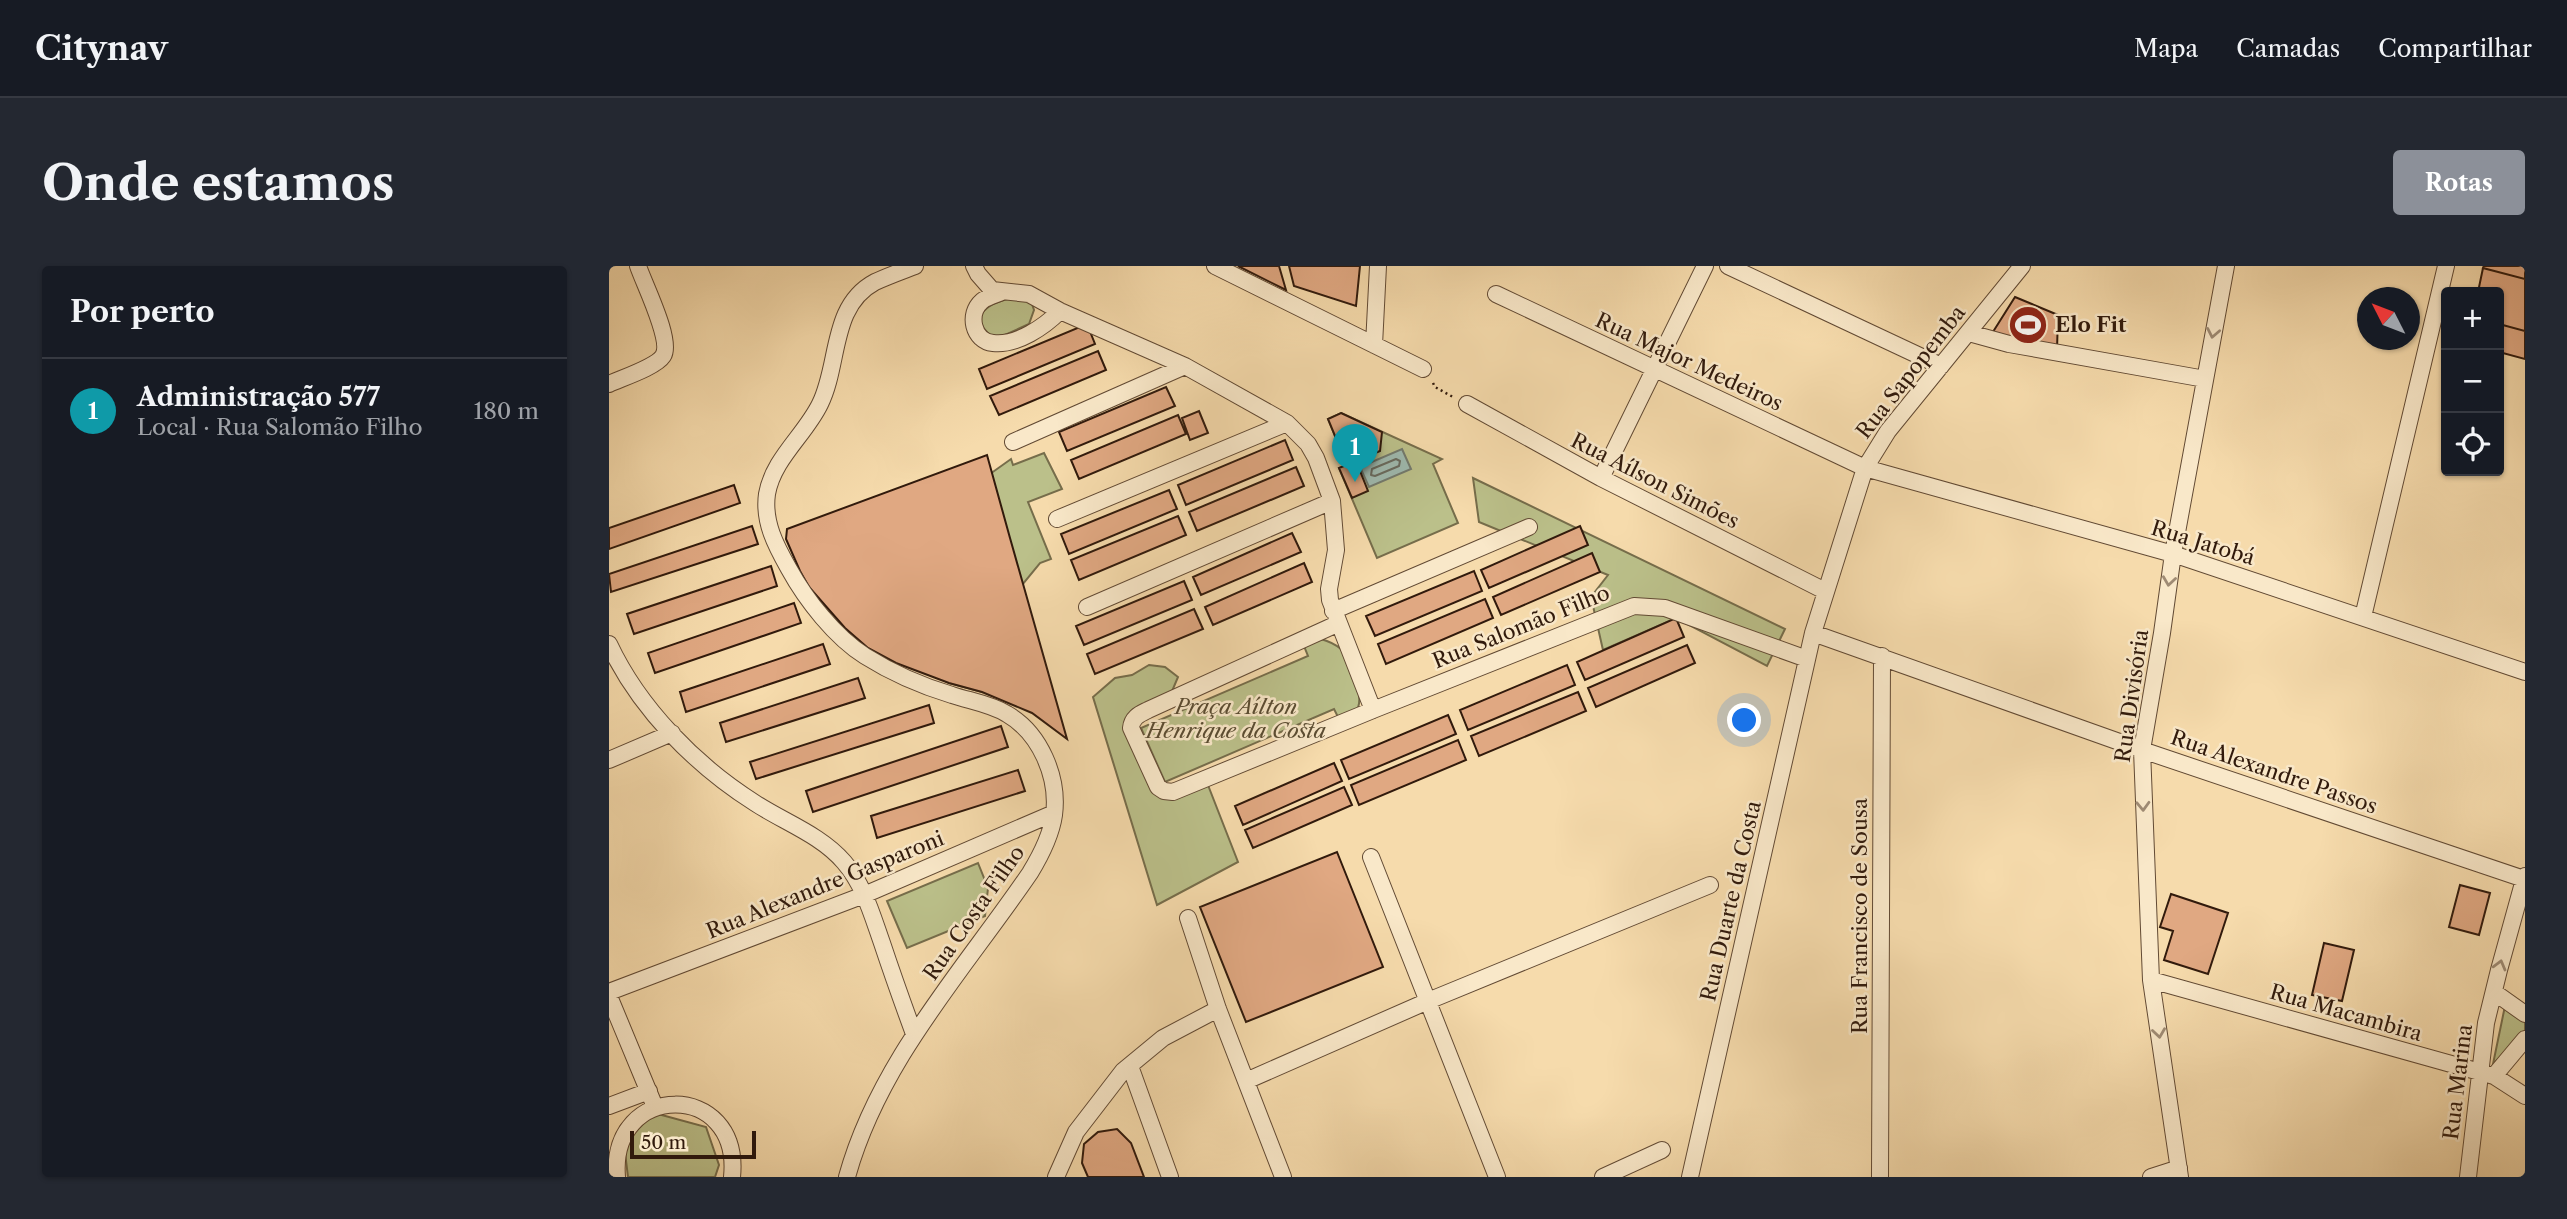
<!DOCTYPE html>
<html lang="pt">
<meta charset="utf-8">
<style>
:root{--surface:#171b24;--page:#242831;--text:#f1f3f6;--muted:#9ea1a6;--line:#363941;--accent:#8c9099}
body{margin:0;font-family:"Libre Caslon Text",serif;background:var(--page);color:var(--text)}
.controls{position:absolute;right:21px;top:21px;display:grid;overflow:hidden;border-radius:7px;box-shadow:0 2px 5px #0004}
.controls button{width:63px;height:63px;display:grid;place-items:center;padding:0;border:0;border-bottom:2px solid var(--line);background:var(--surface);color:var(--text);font:35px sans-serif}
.compass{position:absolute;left:1748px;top:21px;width:63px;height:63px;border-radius:50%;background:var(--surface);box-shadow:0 2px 5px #0004;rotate:312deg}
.scale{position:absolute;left:21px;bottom:18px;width:126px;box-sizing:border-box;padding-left:7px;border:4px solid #311a0c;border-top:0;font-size:19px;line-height:24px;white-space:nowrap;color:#311a0c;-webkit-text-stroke:5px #f9e8c9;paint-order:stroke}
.you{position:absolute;left:1136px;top:455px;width:24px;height:24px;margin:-18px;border:5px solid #fff;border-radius:50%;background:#1a73e8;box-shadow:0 0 0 10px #1a73e833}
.badge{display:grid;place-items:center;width:46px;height:46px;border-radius:50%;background:var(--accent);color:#fff;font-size:23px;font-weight:700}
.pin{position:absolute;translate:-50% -58px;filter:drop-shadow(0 2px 4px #0008)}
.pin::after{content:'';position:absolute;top:37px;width:24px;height:21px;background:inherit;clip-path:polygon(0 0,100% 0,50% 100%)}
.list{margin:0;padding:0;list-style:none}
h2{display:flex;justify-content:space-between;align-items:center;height:91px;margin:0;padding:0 28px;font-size:30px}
h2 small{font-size:23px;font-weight:400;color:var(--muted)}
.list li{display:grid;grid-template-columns:46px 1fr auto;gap:21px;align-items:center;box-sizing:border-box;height:105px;padding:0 28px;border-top:2px solid var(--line)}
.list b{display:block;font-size:26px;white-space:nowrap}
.list p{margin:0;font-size:23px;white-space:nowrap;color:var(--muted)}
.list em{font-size:23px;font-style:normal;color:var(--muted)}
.icon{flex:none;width:38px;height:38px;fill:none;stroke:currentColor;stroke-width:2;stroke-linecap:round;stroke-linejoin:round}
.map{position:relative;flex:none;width:1916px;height:911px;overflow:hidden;border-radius:7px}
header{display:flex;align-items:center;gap:42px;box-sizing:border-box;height:98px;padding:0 35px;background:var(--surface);border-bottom:2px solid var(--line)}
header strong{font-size:33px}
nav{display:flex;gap:38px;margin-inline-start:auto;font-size:24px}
.intro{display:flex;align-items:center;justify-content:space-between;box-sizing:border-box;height:168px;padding:0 42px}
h1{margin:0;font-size:49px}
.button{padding:18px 32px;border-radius:7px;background:var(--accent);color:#fff;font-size:24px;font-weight:700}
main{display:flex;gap:42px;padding:0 42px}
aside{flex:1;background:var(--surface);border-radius:7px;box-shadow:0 2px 5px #0004}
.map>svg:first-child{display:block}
.green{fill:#bbc08a;stroke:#766d4b;stroke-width:2}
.water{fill:#9ebab0;stroke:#727a6e;stroke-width:2}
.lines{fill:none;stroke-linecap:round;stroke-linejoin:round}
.shore{stroke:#686a5e;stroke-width:2}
.building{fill:#e0a882;stroke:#311a0c;stroke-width:2}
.minor-casing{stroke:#624a34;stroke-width:18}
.path{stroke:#311a0c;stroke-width:2.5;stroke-dasharray:2 3.5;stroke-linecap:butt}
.minor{stroke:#f9e8c9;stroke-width:16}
.oneway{stroke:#9f8b74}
.labels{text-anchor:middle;stroke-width:5;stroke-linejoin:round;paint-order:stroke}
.poi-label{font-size:21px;font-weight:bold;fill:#311a0c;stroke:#f9e8c9;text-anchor:start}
.street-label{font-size:21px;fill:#311a0c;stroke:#f9e8c9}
.park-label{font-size:21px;font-style:italic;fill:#5a4c32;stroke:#f9e8c9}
</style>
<header>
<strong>Citynav</strong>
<nav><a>Mapa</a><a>Camadas</a><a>Compartilhar</a></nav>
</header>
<div class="intro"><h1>Onde estamos</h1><a class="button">Rotas</a></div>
<main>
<aside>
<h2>Por perto<small></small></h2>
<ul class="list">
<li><span class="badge" style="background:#0f9aa8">1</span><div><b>Administração 577</b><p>Local · Rua Salomão Filho</p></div><em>180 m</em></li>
</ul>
</aside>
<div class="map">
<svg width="1916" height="911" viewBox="0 0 1916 911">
<rect width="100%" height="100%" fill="#f6dbac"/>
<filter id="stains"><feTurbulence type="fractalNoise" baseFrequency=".00286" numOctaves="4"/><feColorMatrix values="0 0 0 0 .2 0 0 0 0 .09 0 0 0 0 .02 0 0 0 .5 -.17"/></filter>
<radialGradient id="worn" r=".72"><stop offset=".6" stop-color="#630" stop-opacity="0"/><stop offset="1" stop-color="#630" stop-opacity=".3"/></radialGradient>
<path class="green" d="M413 31 423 38 425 44 420 58 396 69 384 71C351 47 390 32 413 31Z
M732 147 833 193 824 198 849 257 768 292 730 202 738 199 719 153Z
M435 187 453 223 419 236 442 293 431 297 395 341 377 377 373 426 340 417 236 362 200 321 367 218 402 193 404 199Z
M864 212 1176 363 1158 400 1067 352 994 384 982 331 999 309 870 256Z
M712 373C719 375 726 378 732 383 741 393 758 435 746 446 742 449 734 451 730 453L725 443 556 516 532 462 699 390 695 380Z
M540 399 556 401 569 411 561 430 520 448 549 521 597 514 629 596 548 639 484 431 506 412 523 409Z
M369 597 379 622 376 650 298 682 278 635Z
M1896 740 1916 753V767L1884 798Z
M49 848 97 861 110 899 106 911H19L15 878 35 856Z"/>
<path class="water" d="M793 183 802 203 760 221 751 201Z"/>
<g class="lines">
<path class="shore" d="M787 193 791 195 790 200 766 210 762 209 763 203Z"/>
</g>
<path class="building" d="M629 0H670L677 24Z
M680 0H751L747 40 685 20Z
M1875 0H1916V13L1874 2Z
M1874 2 1916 13V65L1890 58V26H1869Z
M1406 31 1449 49 1448 84 1382 69Z
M478 58 486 78 378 123 370 103Z
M1890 58 1916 65V93L1890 86Z
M489 85 497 104 390 149 381 130Z
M557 121 566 140 458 185 450 166Z
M590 145 599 167 581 174 573 152Z
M732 147 773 166 771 185 738 199 719 153Z
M569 149 577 168 470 213 462 194Z
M676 174 684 194 577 239 569 219Z
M378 189 401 272 458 473 423 447 373 426 340 417 287 397 259 382 236 362 200 321 191 305 177 273 178 263Z
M747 195 759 225 743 232 730 202Z
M687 201 695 220 588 265 580 246Z
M125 219 131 237 0 283V262Z
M560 224 568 243 460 288 452 268Z
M569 250 577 269 470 314 462 294Z
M143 260 149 278 2 326 0 308Z
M971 260 979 279 880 322 872 304Z
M683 267 692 286 592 329 584 311Z
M983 287 991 306 892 349 884 331Z
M695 297 703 316 604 359 596 341Z
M162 300 168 320 25 368 18 348Z
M865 305 873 325 766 370 757 350Z
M575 315 583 334 475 379 467 360Z
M876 333 884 352 777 398 769 378Z
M185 337 192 357 46 407 39 387Z
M585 343 594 363 486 408 478 388Z
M1067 352 1075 371 976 414 968 396Z
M214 378 221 398 77 446 71 426Z
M1078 379 1086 397 987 441 979 422Z
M958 399 966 419 859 464 851 444Z
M249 412 256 432 117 476 111 457Z
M969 426 977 445 870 490 862 470Z
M320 439 325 457 147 513 141 496Z
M839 449 847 468 740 513 732 494Z
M392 460 399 481 204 546 197 525Z
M849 474 857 494 750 539 742 519Z
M725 497 733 515 634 559 626 540Z
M409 504 416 525 268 572 262 550Z
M735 521 743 539 644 582 636 564Z
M728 586 774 701 637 756 591 641Z
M1851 619 1881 627 1870 669 1840 661Z
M1562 628 1619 647 1599 708 1555 694 1564 665 1551 661Z
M1715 677 1745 684 1733 735 1703 729Z
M508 863 522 877 535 911H479L473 897 475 878 489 866Z"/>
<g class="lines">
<g class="minor-casing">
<path id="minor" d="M365 0 369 8 383 24 420 28 451 45 576 100 678 157 699 178 707 192 723 235 727 284 720 323 721 334 764 444 1025 340 1056 342 1198 393
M606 0 814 103
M1119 0 1332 100
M393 26C386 29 378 31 373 35 358 48 364 75 384 77 408 80 436 60 451 45
M887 28 1256 202 1564 288 1916 406
M1360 67 1400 78 1596 113
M765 79 769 0
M0 118C13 112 47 101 54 90 64 75 35 18 29 0
M858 138 992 212 1216 325
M404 176 576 100
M992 212 1096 0
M448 253 678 157
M478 341 723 235
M724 345 920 261
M1754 351 1837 0
M728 358 539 444C531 448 523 451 522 462L549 521 555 525 564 526 764 444
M1204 367 1533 484 1915 613
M0 378C30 442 86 499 146 537 175 556 212 569 235 596 255 619 263 649 273 677 283 707 294 738 305 768
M0 494 63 467
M762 591 888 911
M579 652 609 743 674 911
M1542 714 1885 810 1916 830
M0 726 255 629 445 547
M1885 726 1916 748
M0 730 46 841
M521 800 561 911
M1885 810 1916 773
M637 815 819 735 1101 619
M0 840 40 825
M8 911C0 815 133 814 123 911
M238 911C270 795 355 704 421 607 432 589 442 570 445 549 450 511 431 467 398 448 382 438 361 435 343 429 313 420 283 407 256 390 226 371 197 334 180 303 167 280 154 256 158 228 164 193 196 169 211 138 231 98 221 40 266 16 279 10 293 5 306 0
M447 911 467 866 514 805 554 772 609 743
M994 911 1053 884
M1081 911 1204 367 1256 202 1279 165 1413 0
M1271 911 1273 390
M1542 911 1570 902
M1571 911 1542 714 1533 484 1553 367 1564 288 1617 0
M1859 911 1877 757 1890 704 1916 610"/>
</g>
<path class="path" d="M824 117 826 121 844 131"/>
<use href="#minor" class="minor"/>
</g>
<defs><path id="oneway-chevron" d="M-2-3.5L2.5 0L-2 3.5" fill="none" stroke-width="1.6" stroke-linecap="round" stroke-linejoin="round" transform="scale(1.75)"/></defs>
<g class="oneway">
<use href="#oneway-chevron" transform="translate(1604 67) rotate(101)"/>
<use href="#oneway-chevron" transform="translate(1560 315) rotate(98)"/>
<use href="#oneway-chevron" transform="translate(1534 540) rotate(88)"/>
<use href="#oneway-chevron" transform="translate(1891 699) rotate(-75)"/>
<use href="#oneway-chevron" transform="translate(1550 767) rotate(82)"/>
</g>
<defs>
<g id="stadium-disc" transform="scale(2.0125)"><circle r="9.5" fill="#8f2418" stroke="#f9e8c9"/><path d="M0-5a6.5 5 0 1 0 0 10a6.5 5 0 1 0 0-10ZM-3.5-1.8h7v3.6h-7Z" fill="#fff"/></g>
</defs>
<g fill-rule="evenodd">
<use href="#stadium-disc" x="1419" y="59"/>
</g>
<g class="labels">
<g class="poi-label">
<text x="1446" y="66">Elo Fit</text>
</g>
<g class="street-label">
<text transform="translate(1080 96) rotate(25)" y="7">Rua Major Medeiros</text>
<text transform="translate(1302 106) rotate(-52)" y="7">Rua Sapopemba</text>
<text transform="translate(1046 215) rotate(27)" y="7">Rua Aílson Simões</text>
<text transform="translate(1594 277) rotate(17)" y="7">Rua Jatobá</text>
<text transform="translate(912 361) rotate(-22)" y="7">Rua Salomão Filho</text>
<text transform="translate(1523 430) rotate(-82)" y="7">Rua Divisória</text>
<text transform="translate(1665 506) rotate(19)" y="7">Rua Alexandre Passos</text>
<text transform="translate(216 619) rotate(-22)" y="7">Rua Alexandre Gasparoni</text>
<text transform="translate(1122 635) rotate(-77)" y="7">Rua Duarte da Costa</text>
<text transform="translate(365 647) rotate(-55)" y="7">Rua Costa Filho</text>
<text transform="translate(1251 650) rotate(-90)" y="7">Rua Francisco de Sousa</text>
<text transform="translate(1737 747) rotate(16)" y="7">Rua Macambira</text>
<text transform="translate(1849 816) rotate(-83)" y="7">Rua Marina</text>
</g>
<g class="park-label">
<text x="627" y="448">Praça Aílton<tspan x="627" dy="24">Henrique da Costa</tspan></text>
</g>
</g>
<rect width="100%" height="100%" filter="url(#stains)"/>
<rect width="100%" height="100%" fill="url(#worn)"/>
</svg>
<div class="controls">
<button>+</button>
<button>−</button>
<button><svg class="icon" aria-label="locate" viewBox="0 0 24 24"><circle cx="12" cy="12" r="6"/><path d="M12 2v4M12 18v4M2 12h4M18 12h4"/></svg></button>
</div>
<svg class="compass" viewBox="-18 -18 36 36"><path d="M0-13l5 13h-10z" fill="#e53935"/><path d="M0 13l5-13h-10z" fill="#9ea1a6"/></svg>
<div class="scale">50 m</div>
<div class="you"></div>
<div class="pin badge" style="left:746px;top:216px;background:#0f9aa8">1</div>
</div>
</main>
